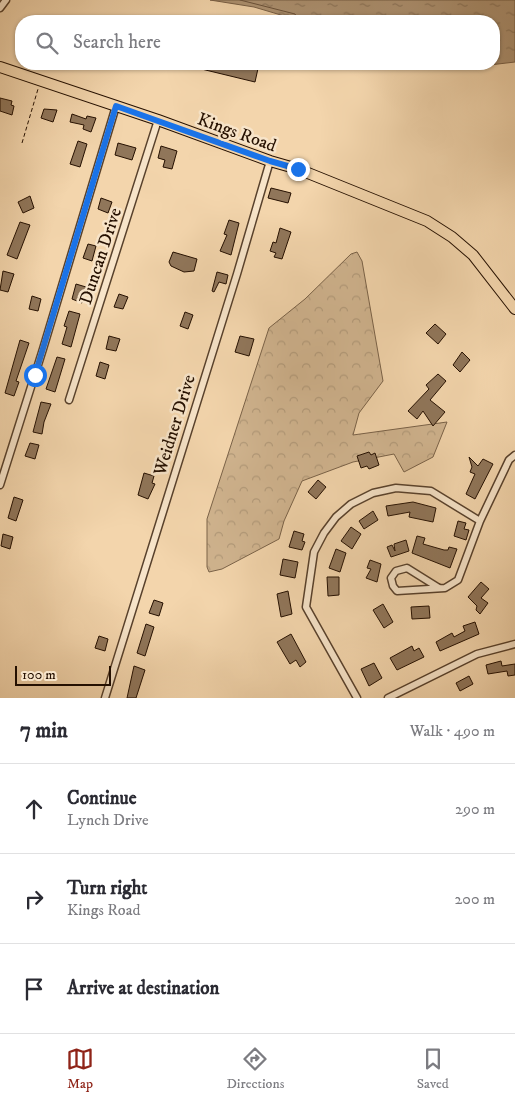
<!DOCTYPE html>
<meta charset="utf-8">
<style>
:root{--surface:#fff;--page:#f2f2f3;--text:#2b2b33;--muted:#7c7c81;--line:#e1e1e2;--accent:#8f2418}
body{margin:0;font-family:"IM FELL DW Pica",serif;background:var(--page);color:var(--text)}
.scale{position:absolute;left:15px;bottom:12px;width:96px;box-sizing:border-box;padding-left:5px;border:2px solid #251001;border-top:0;font-size:14px;line-height:18px;white-space:nowrap;color:#251001;-webkit-text-stroke:4px #f7e4c9;paint-order:stroke}
.stop{position:absolute;width:15px;height:15px;margin:-11px;border:4px solid #1a73e8;border-radius:50%;background:#fff}
.stop.end{background:#1a73e8;border-color:#fff;box-shadow:0 1px 5px #0008}
.list{margin:0;padding:0;list-style:none}
h2{display:flex;justify-content:space-between;align-items:center;height:65px;margin:0;padding:0 20px;font-size:21px}
h2 small{font-size:16px;font-weight:400;color:var(--muted)}
.list li{display:grid;grid-template-columns:32px 1fr auto;gap:15px;align-items:center;box-sizing:border-box;height:90px;padding:0 20px;border-top:1px solid var(--line)}
.list b{display:block;font-size:19px;white-space:nowrap}
.list p{margin:0;font-size:16px;white-space:nowrap;color:var(--muted)}
.list em{font-size:16px;font-style:normal;color:var(--muted)}
.icon{flex:none;width:28px;height:28px;fill:none;stroke:currentColor;stroke-width:2;stroke-linecap:round;stroke-linejoin:round}
.map{position:relative;flex:none;width:515px;height:698px;overflow:hidden}
.search{position:absolute;background:var(--surface);box-shadow:0 1px 4px #0004;left:15px;right:15px;top:15px;height:55px;display:flex;align-items:center;gap:12px;box-sizing:border-box;padding:0 18px;border-radius:20px;color:var(--muted);font-size:19px}
.sheet{height:335px;background:var(--surface)}
nav{display:flex;justify-content:space-around;align-items:center;box-sizing:border-box;height:70px;border-top:1px solid var(--line);background:var(--surface);font-size:14px;color:var(--muted)}
nav a{display:grid;justify-items:center;gap:2px}
nav .on{color:var(--accent)}
.map>svg:first-child{display:block}
.forest{fill:url(#forest-crowns);stroke:#7a6248}
.water{fill:url(#water-ripples);stroke:#775e45}
.lines{fill:none;stroke-linecap:round;stroke-linejoin:round}
.shore{stroke:#69513a;stroke-width:1}
.building{fill:#90765a;stroke:#251001}
.minor-casing{stroke:#58412c;stroke-width:9}
.primary-casing{stroke:#251001;stroke-width:12}
.path{stroke:#251001;stroke-width:1;stroke-dasharray:4 2.5;stroke-linecap:butt}
.minor{stroke:#f7e4c9;stroke-width:6}
.primary{stroke:#f3d5ac;stroke-width:10}
.route{stroke:#1a73e8;stroke-width:6}
.labels{text-anchor:middle;stroke-width:5;stroke-linejoin:round;paint-order:stroke}
.street-label{font-size:18px;fill:#251001;stroke:#f7e4c9}
</style>
<div class="map">
<svg width="515" height="698" viewBox="0 0 515 698">
<defs>
<pattern id="forest-crowns" width="20" height="18" patternUnits="userSpaceOnUse" patternTransform="scale(1.25)"><rect width="20" height="18" fill="#d0b48f"/><path d="M2 6a3 3 0 1 1 6 0M12 15a3 3 0 1 1 6 0" fill="none" stroke="#b29a7a"/></pattern>
<pattern id="water-ripples" width="26" height="14" patternUnits="userSpaceOnUse" patternTransform="scale(1.25)"><rect width="26" height="14" fill="#ad9272"/><path d="M2 4q2-2 4 0t4 0M15 11q2-2 4 0t4 0" fill="none" stroke="#8d765b"/></pattern>
</defs>
<rect width="100%" height="100%" fill="#f3d5ac"/>
<filter id="stains"><feTurbulence type="fractalNoise" baseFrequency=".004" numOctaves="4"/><feColorMatrix values="0 0 0 0 .2 0 0 0 0 .09 0 0 0 0 .02 0 0 0 .5 -.17"/></filter>
<radialGradient id="worn" r=".72"><stop offset=".6" stop-color="#630" stop-opacity="0"/><stop offset="1" stop-color="#630" stop-opacity=".3"/></radialGradient>
<path class="forest" d="M357 252 362 261 383 381 359 413 353 435 447 422 433 457 404 472 394 454 353 462 302 481 284 521 279 539 222 569 209 572 207 567V519L269 328 305 299 351 254Z"/>
<path class="water" d="M210 0H515V62L481 66 467 64H494V21H301L254 7Z"/>
<g class="lines">
<path class="shore" d="M240 0 295 14 299 21"/>
</g>
<path class="building" d="M190 64H259L255 82 189 66Z
M0 98 12 101 11 105 14 106 12 115 0 111Z
M44 109 57 110 53 122 41 118Z
M72 114 86 119 87 116 96 118 91 132 83 129 84 125 70 122Z
M78 141 87 144 80 167 70 164Z
M118 143 136 148 132 160 115 155Z
M161 146 177 151 172 169 163 167 165 160 158 158Z
M271 188 291 193 288 203 268 198Z
M30 196 34 208 23 213 18 202Z
M101 198 112 202 108 213 98 209Z
M229 220 239 223 231 255 220 251 227 235 224 234Z
M20 222 30 225 17 259 7 255Z
M280 228 291 232 282 259 274 257 276 253 270 251 273 242 276 243Z
M88 244 96 246 92 261 83 258Z
M173 252 197 259 194 271 184 272 171 266 169 262Z
M3 271 14 274 8 292 0 290Z
M217 272 228 275 226 284 219 282 214 292 212 291Z
M76 284 86 287 82 303 72 299Z
M119 294 128 297 123 309 114 307Z
M32 296 41 299 38 311 29 309Z
M69 311 80 314 71 347 62 344 67 327 64 326Z
M185 312 193 315 188 329 180 326Z
M435 324 446 334 438 344 426 333Z
M109 336 120 339 116 351 106 349Z
M240 336 254 339 249 356 235 352Z
M20 340 29 343 16 381 19 382 14 396 5 393Z
M462 352 470 360 460 372 453 365Z
M57 357 65 359 55 392 46 389Z
M100 362 109 365 105 379 96 376Z
M438 374 446 381 430 400 445 412 433 426 423 411 417 419 408 411 429 389 426 385Z
M41 402 51 404 44 422 42 434 33 432Z
M30 443 39 445 35 459 25 456Z
M369 452 371 455 375 453 379 465 369 469 367 466 361 468 357 456Z
M469 457 478 466 483 459 493 464 475 499 466 494 475 474 470 472 472 467Z
M144 473 154 476 152 483 155 484 148 499 138 495Z
M318 480 326 487 316 499 308 492Z
M14 497 23 500 16 521 8 518Z
M413 502 436 508 433 522 409 517 410 512 388 516 386 506Z
M373 511 378 520 364 529 359 521Z
M458 521 466 523 464 529 469 530 466 540 454 536Z
M351 527 361 534 352 549 341 541Z
M294 531 304 534 302 541 305 542 302 550 289 547Z
M3 534 13 537 10 549 1 546Z
M417 536 425 538 423 544 444 550H448L449 547 457 549 450 568 412 553Z
M406 540 409 551 391 557 387 547 392 545 395 551 394 544Z
M336 549 346 553 340 572 329 568Z
M283 559 298 562 295 578 280 575Z
M370 560 381 564 377 582 366 578 371 569 367 568Z
M327 577H339V595L328 596Z
M481 582 489 589 481 598 488 603 480 614 476 610 477 606 468 597Z
M288 591 292 614 281 617 277 594Z
M154 600 163 603 159 616 149 613Z
M383 604 393 622 384 628 373 610Z
M429 606 430 618 412 619 411 607Z
M475 622 479 634 440 651 436 642 452 633 454 637 465 631 463 626Z
M146 624 154 627 145 656 137 653Z
M291 634 306 662 300 667 296 660 290 664 277 642Z
M99 636 108 639 105 651 95 648Z
M412 646 414 651 419 648 424 657 397 670 390 658Z
M501 661 502 666 515 664V675L508 676 507 671 488 674 486 665Z
M374 663 382 678 369 686 361 669Z
M134 666 145 670 136 698H127Z
M469 676 473 684 460 691 456 683Z"/>
<g class="lines">
<g class="minor-casing">
<path id="minor" d="M0 8 6 0
M69 400 158 120
M0 485 43 349 116 106
M439 588 407 568 396 571 391 578 393 586 397 591 445 588 458 580 480 521 509 460 515 455
M105 698 237 274 270 161
M357 698 306 607 314 552 324 533 336 517 351 504 373 493 396 488 431 491 480 521
M388 698 477 654 515 644"/>
</g>
<g class="primary-casing">
<path id="primary" d="M0 67 158 120 270 161 298 169 427 221 452 237 473 255 515 309"/>
</g>
<path class="path" d="M22 143 38 89"/>
<use href="#minor" class="minor"/>
<use href="#primary" class="primary"/>
</g>
<g class="lines">
<path class="route" d="M35 375 116 106 270 161 298 169"/>
</g>
<g class="labels">
<g class="street-label">
<text transform="translate(237 132) rotate(20)" y="6">Kings Road</text>
<text transform="translate(100 256) rotate(-72)" y="6">Duncan Drive</text>
<text transform="translate(174 425) rotate(-73)" y="6">Weidner Drive</text>
</g>
</g>
<rect width="100%" height="100%" filter="url(#stains)"/>
<rect width="100%" height="100%" fill="url(#worn)"/>
</svg>
<div class="scale">100 m</div>
<div class="stop" style="left:35px;top:375px"></div>
<div class="stop end" style="left:298px;top:169px"></div>
<div class="search"><svg class="icon" aria-label="search" viewBox="0 0 24 24"><circle cx="10" cy="10" r="6"/><path d="M15 15l6 6"/></svg>Search here</div>
</div>
<section class="sheet">
<h2>7 min<small>Walk · 490 m</small></h2>
<ul class="list">
<li><svg class="icon" aria-label="ahead" viewBox="0 0 24 24"><path d="M12 20V5M6 11l6-6 6 6"/></svg><div><b>Continue</b><p>Lynch Drive</p></div><em>290 m</em></li>
<li><svg class="icon" aria-label="right" viewBox="0 0 24 24"><path d="M7 20v-9h11M14 6l5 5-5 5"/></svg><div><b>Turn right</b><p>Kings Road</p></div><em>200 m</em></li>
<li><svg class="icon" aria-label="arrive" viewBox="0 0 24 24"><path d="M6 21V4h12l-3 4 3 4H6"/></svg><div><b>Arrive at destination</b></div></li>
</ul>
</section>
<nav>
<a class="on"><svg class="icon" aria-label="map" viewBox="0 0 24 24"><path d="M3 6l6-2 6 2 6-2v14l-6 2-6-2-6 2zM9 4v14M15 6v14"/></svg>Map</a>
<a><svg class="icon" aria-label="directions" viewBox="0 0 24 24"><path d="M12 3l9 9-9 9-9-9zM9 14v-3h6M13 9l2 2-2 2"/></svg>Directions</a>
<a><svg class="icon" aria-label="saved" viewBox="0 0 24 24"><path d="M7 4h10v16l-5-4-5 4z"/></svg>Saved</a>
</nav>
